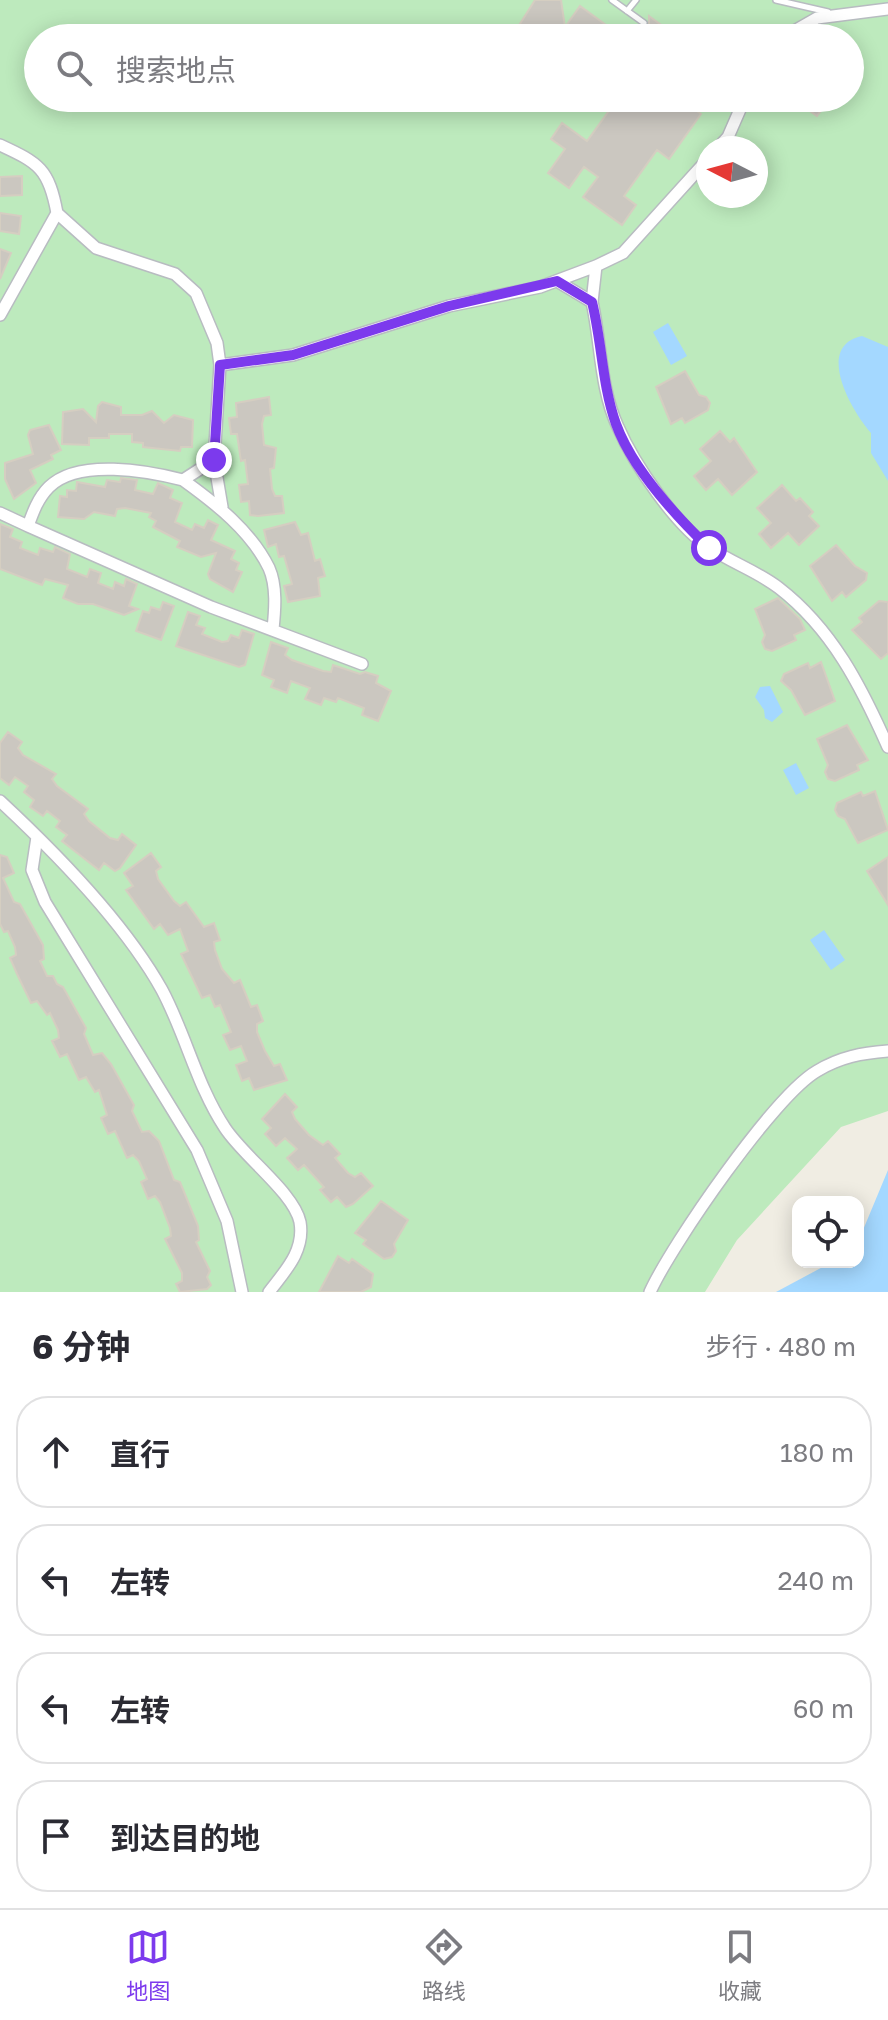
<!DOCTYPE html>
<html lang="zh">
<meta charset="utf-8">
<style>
:root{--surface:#fff;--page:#f7f7f7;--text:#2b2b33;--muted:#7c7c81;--line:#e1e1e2;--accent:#7c3aed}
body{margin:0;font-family:"Golos Text","Noto Sans SC",sans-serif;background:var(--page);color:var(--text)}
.controls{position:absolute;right:24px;bottom:24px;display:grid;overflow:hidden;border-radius:16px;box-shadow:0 4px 20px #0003}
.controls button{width:72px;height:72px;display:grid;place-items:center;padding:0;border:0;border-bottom:2px solid var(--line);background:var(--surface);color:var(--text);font:40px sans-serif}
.compass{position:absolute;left:696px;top:136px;width:72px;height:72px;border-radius:50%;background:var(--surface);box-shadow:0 4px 20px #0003;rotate:276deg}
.stop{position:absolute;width:24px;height:24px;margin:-18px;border:6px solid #7c3aed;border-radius:50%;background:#fff}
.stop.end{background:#7c3aed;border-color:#fff;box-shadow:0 2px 8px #0008}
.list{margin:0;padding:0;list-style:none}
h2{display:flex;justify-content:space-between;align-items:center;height:104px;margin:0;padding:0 32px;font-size:34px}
h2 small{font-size:26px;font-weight:400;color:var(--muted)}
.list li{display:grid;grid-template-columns:52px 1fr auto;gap:24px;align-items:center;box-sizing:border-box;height:112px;margin:0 16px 16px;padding:0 16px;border:2px solid var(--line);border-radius:32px}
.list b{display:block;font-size:30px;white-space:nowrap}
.list em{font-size:26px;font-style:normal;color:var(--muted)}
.icon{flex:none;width:44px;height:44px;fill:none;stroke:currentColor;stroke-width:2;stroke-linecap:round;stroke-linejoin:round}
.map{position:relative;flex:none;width:888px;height:1292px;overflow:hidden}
.search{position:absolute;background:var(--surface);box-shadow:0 4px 20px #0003;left:24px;right:24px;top:24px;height:88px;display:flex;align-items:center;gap:20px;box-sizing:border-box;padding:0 28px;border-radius:44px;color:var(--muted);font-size:30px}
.sheet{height:616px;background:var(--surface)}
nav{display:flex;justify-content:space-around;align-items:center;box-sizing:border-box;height:112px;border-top:2px solid var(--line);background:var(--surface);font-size:22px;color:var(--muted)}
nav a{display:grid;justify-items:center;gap:4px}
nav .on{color:var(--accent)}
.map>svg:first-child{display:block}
.green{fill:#bdeabd;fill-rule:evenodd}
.water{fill:#a4d8ff}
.building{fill:#cbc7c0;stroke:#d5cec1;stroke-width:2}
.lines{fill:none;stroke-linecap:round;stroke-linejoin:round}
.lane-casing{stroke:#b8bcc1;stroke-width:8}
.street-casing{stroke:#b8bcc1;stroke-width:14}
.lane{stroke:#fff;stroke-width:5}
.street{stroke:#fff;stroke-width:11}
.route{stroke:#7c3aed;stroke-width:10}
</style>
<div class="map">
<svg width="888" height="1292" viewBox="0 0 888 1292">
<rect width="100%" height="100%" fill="#f0ede3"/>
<path class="green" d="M0 0H888V1111L841 1127 737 1240 705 1292H0ZM38 38H850V98H38ZM708 148H756V196H708Z"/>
<path class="water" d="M668 323 687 356 671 365 653 332Z
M862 336 888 347V481L871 453V433C850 409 815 346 862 336Z
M770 686 783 712 772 722 765 718 764 710 755 697 760 687Z
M796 763 809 788 796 795 783 770Z
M824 930 845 960 831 970 810 940Z
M888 1170V1292H776L832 1262H858V1242Z"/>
<path class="building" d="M535 0H561L565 27 580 6 606 25 597 38H511Z
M649 16 679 38H633L641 27 649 26Z
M588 98H698L692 107 701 114 669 159 657 150 624 196 636 205 622 225 583 197 598 177 584 167 569 188 548 173 565 149 551 139 562 123 587 141 608 112Z
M792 98H830L817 116Z
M22 176V195L0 196V177Z
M0 213 21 216 19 234 0 231Z
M0 249 11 253 0 279Z
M685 371 699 395 706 397 710 403 708 410 685 423 682 418 671 424 656 387Z
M269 397 271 415 264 416 262 424 264 445 276 448 274 468 270 469 272 489 275 496H282L284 513 258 516 250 515 249 501 241 502 239 485 248 484 245 460 241 461 237 434H231L229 418 237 417 236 403Z
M102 402 121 407V415H142L152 411 164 423 174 415 193 420 192 447H181L180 451 143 447V443L132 442V434H109V438H89V445L62 444 63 412 83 409 96 422 98 406Z
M49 425 61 450 51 455 53 459 30 470 36 483 14 499 5 479V463L33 454 28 435 30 430Z
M720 431 730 442 734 438 757 472 732 495 718 479 706 490 694 476 711 461 700 449Z
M121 478 137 480 135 490 153 494 158 483 173 490 170 498 182 503 175 522 192 530 195 524 204 528 208 520 218 525 211 540 235 551 231 559 239 563 236 570 242 572 233 592 210 579 208 574 216 553 201 557 177 547 180 541 153 527 156 521 149 517 151 513 125 508 117 509 115 516 94 512 84 519 58 517 60 496 67 497V490L76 491 77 482 105 487 107 480 120 482Z
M782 485 796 501 800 498 813 512 809 516 819 526 799 545 788 533 771 548 759 534 771 523 757 508Z
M295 522 301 535 308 533 315 561 320 559 325 576 318 578 320 596 288 602 284 586 292 584 284 556 279 557 276 544 268 547 264 530Z
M0 524 13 529 10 537 22 542 20 548 38 555 40 548 53 552 55 547 70 554 67 569 87 577 90 569 101 573 98 583 113 589 115 582 124 586 126 579 137 584 129 606 138 609 124 615 93 604H78L63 598 68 585 45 579 42 585 0 569Z
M836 545 855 566 867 573 866 580 846 597 842 592 832 601 810 566Z
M778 598 800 619 805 630 794 635 796 640 772 651 765 649 762 642 765 635 755 609Z
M879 601 888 602V653L881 659 852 630 862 622 859 618Z
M163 602 174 606 161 640 136 631 143 611 149 613 151 607 160 610Z
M188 612 200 616 196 625 205 628 202 634 222 642 228 641 231 635 239 638 242 630 254 634 245 665 239 667 176 646Z
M271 642 288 648 285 655 292 660 323 671 331 672 333 665 360 674 365 672 378 676 376 683 391 691 378 721 362 715 364 708 338 698 336 702 324 698 321 705 305 699 310 688 291 681 287 693 271 687 274 680 262 675Z
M821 662 835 701 805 715 791 690 781 681 784 674 808 663 810 668Z
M847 725 868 760 857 765 859 770 835 781 828 779 825 772 828 765 817 739Z
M8 732 22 742 18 748 23 755 56 774 52 779 57 786 88 809 84 814 89 821 110 838 118 840 122 834 136 845 120 868 115 871 104 863 99 870 86 860 62 841 67 835 56 827 60 821 47 811 43 816 30 807 34 800 24 792 28 786 15 777 9 785 0 778V743Z
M875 791 888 830 858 843 845 819 838 816 835 810 837 803 861 792 863 796Z
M151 853 161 867 156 871 158 879 174 901 180 906 186 902 204 927 214 923 220 940 214 942 215 950 222 969 234 983 240 980 251 1007 257 1005 263 1021 257 1024V1032L265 1051 274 1066 280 1064 287 1080 254 1090 249 1078 242 1081 236 1065 247 1061 241 1046 230 1050 223 1035 231 1032 220 1005 215 1007 210 995 202 998 181 954 188 951 180 929 168 935 160 924 154 929 126 890 133 886 124 873Z
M0 855 7 857 14 873 3 878 14 902 20 904 43 945 44 959 40 961 47 976H53L57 984 63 987 86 1028 84 1034 93 1055 102 1053 111 1064 134 1105 132 1111 142 1132 149 1131 159 1141 174 1180 180 1182 198 1226 199 1240 196 1242 210 1271 207 1277 211 1285 207 1289 180 1292 176 1284 182 1281V1273L165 1239 171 1236 170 1228 160 1202 155 1196 148 1199 141 1182 147 1179 139 1161 133 1155 127 1158 115 1131 108 1134 101 1118 107 1115 99 1090 95 1092 86 1077 79 1080 67 1054 60 1057 52 1041 59 1038 58 1030 50 1013 47 1015 37 1001 31 1003 17 974 10 958 16 955 15 947 8 931 4 932 0 924Z
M888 857V905L867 871Z
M285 1094 297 1107 292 1112 295 1119 309 1135 323 1145 328 1141 340 1154 335 1158 348 1173 355 1177 361 1173 373 1186 353 1204 346 1207 337 1197 331 1202 320 1190 324 1187 304 1165 298 1170 287 1158 297 1149 285 1138 276 1146 265 1134 271 1128 262 1119Z
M381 1201 408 1220 394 1244 396 1251 392 1257 384 1259 363 1244 366 1240 355 1233Z
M338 1256 349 1263 352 1259 373 1274 371 1287 361 1292H319Z"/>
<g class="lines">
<g class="lane-casing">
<path id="lane" d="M612 0 644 23
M776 0 828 12
M627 11 636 0"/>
</g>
<g class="street-casing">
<path id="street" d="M782 38 817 18 888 9
M0 145C39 163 49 169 57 213
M718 148 728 137 745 98
M557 281 592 302C601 342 600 389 618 427 634 464 676 526 710 548 732 563 757 571 779 588 832 629 861 686 888 747
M592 302 596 266
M0 315 57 213 96 248 175 274 196 293 217 343 220 365 293 355 449 306 540 287 596 266 623 253 708 159
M220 365 214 460 183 480C148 471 78 458 49 487 38 498 33 512 28 526L211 607 362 664
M214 460 222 507
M183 480C215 503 251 531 269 568 277 586 275 610 273 629
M0 513 28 526
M0 801C57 854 124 922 162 990 186 1035 197 1086 225 1128 244 1157 294 1193 300 1222 305 1251 285 1271 269 1292
M37 837 32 870 45 902 197 1150 227 1221 242 1292
M650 1292C672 1244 774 1096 817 1071 840 1057 862 1053 888 1051"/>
</g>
<use href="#lane" class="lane"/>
<use href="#street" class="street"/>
</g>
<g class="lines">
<path class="route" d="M214 460 220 365 293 355 449 306 557 281 592 302C602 342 602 385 616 424 632 468 676 516 709 548"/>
</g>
</svg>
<div class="controls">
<button><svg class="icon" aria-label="locate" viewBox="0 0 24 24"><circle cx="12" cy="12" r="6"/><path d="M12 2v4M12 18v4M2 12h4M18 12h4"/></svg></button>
</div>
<svg class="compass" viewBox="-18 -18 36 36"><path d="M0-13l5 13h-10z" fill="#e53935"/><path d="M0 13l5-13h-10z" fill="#7c7c81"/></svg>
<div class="stop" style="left:709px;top:548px"></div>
<div class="stop end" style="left:214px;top:460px"></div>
<div class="search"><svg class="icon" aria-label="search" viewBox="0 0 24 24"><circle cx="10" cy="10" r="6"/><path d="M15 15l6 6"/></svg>搜索地点</div>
</div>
<section class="sheet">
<h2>6 分钟<small>步行 · 480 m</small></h2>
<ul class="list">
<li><svg class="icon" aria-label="ahead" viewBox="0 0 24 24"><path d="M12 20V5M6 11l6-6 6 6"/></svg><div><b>直行</b></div><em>180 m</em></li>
<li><svg class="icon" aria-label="left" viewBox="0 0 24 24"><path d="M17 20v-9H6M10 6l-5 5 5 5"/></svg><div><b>左转</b></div><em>240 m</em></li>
<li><svg class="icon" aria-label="left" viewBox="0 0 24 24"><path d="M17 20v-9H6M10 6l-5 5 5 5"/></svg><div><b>左转</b></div><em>60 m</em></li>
<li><svg class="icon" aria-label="arrive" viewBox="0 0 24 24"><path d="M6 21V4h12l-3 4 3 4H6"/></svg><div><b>到达目的地</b></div></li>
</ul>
</section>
<nav>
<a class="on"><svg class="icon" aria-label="map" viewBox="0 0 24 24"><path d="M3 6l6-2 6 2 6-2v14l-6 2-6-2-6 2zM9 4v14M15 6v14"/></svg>地图</a>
<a><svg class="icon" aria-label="directions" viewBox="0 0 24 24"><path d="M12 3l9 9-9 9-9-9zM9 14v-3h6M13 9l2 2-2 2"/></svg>路线</a>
<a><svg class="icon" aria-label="saved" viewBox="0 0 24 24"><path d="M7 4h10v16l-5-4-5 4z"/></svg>收藏</a>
</nav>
